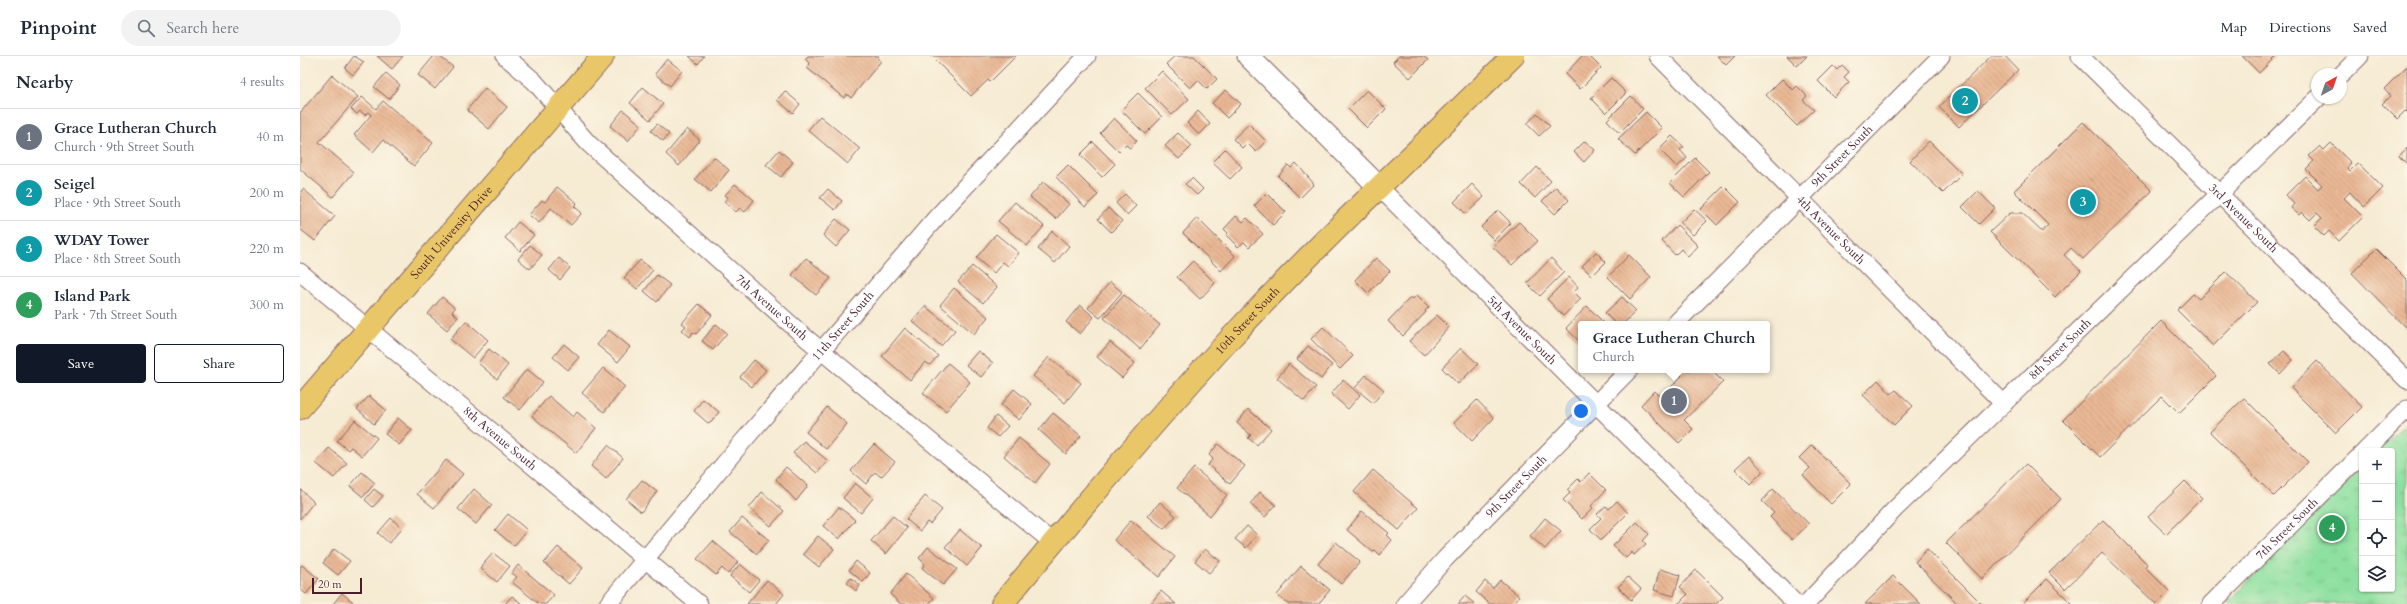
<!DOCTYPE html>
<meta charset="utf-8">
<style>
:root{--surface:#fff;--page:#f2f2f3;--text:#1f2937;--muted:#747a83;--line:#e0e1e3;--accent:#111827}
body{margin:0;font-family:Cardo,serif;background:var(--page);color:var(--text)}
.controls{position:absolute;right:12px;bottom:12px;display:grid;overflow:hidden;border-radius:4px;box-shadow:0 1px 3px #0004}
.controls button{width:36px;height:36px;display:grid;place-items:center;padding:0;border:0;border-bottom:1px solid var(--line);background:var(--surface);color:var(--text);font:20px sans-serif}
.compass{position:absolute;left:2011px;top:12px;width:36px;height:36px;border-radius:50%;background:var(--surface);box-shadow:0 1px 3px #0004;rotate:40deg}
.scale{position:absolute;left:12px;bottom:10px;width:50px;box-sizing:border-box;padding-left:4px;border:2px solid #4a1f2b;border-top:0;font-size:11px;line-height:14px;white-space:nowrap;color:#4a1f2b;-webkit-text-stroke:3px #fcf5e5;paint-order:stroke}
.you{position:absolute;left:1281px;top:355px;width:14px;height:14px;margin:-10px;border:3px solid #fff;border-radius:50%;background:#1a73e8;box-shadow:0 0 0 6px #1a73e833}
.badge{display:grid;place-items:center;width:26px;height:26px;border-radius:50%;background:var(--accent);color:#fff;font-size:13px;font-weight:700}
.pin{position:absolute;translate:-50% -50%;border:2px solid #fff;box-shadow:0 1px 4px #0006}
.popup{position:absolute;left:1278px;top:265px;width:192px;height:52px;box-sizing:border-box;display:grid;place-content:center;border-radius:4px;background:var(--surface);filter:drop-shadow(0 1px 3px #0005);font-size:13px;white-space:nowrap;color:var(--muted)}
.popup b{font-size:15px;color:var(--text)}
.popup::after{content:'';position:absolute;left:50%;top:100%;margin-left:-8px;border:8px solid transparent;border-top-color:var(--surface)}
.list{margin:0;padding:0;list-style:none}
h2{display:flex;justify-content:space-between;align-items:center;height:52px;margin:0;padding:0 16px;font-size:17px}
h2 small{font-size:13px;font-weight:400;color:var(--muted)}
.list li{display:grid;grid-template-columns:26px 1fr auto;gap:12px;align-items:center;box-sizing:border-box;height:56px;padding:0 16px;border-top:1px solid var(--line)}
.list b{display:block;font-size:15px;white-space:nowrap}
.list p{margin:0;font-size:13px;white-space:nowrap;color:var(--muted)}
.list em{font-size:13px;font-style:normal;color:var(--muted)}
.actions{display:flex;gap:8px;padding:12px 16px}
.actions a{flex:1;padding:9px 0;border:1px solid var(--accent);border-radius:4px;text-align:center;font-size:14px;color:var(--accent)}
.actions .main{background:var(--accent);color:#fff}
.icon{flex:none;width:22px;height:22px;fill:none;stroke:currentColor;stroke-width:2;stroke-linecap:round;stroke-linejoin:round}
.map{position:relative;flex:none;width:2107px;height:548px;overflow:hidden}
header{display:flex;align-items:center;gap:24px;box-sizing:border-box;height:56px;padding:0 20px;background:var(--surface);border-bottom:1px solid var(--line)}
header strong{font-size:19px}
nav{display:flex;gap:22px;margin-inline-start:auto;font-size:14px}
.search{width:280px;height:36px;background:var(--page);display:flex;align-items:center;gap:10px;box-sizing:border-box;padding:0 14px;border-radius:22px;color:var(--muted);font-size:15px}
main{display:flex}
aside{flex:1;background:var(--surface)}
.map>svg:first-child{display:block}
.park{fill:url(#park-tufts);stroke:#6c8066}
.building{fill:url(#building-back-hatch)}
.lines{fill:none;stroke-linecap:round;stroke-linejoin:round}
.minor-casing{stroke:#866666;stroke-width:19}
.tertiary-casing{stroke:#866666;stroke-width:23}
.primary-casing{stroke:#866666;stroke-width:24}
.minor{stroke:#fff;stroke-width:17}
.tertiary{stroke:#fff;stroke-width:21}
.primary{stroke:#e9c769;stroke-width:22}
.labels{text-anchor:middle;stroke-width:4;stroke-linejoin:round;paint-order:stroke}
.street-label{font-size:12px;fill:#4a1f2b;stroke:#fcf5e5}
</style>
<header>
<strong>Pinpoint</strong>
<div class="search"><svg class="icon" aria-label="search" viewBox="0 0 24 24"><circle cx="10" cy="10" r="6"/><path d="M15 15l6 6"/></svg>Search here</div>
<nav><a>Map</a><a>Directions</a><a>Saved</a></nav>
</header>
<main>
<aside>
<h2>Nearby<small>4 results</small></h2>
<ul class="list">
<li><span class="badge" style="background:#6b7280">1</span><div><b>Grace Lutheran Church</b><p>Church · 9th Street South</p></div><em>40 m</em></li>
<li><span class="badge" style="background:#0f9aa8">2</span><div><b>Seigel</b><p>Place · 9th Street South</p></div><em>200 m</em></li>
<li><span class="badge" style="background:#0f9aa8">3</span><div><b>WDAY Tower</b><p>Place · 8th Street South</p></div><em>220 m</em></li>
<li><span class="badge" style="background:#2e9e5b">4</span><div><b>Island Park</b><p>Park · 7th Street South</p></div><em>300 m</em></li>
</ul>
<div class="actions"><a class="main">Save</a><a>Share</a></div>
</aside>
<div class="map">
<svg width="2107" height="548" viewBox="0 0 2107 548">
<defs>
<pattern id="park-tufts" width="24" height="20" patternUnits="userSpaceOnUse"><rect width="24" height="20" fill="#8ee0a0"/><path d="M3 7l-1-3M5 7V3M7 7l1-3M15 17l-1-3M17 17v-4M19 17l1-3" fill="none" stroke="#7cc08a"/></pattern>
<pattern id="building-back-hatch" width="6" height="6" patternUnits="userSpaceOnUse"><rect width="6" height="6" fill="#e9b894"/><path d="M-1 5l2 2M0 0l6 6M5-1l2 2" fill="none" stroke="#c99e80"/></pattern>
</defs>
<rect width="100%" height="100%" fill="#fcf5e5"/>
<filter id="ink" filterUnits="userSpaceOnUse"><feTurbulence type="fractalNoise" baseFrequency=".025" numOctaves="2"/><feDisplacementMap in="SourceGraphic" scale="8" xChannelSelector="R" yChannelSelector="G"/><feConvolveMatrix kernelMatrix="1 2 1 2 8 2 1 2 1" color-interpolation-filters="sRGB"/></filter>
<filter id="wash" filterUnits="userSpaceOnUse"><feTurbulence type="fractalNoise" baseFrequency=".012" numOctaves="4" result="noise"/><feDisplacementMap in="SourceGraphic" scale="16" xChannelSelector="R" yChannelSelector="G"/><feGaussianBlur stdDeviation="0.9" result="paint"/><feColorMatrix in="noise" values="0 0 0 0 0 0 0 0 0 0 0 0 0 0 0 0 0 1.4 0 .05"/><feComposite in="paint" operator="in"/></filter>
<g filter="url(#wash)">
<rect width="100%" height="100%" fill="#f6ebd3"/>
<path class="park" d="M2107 366V548H1926L2062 411V533H2092V395H2077Z"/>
<g id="blocks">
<path class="building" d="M54 0 64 6 53 19 45 12Z
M77 0H103L92 13Z
M134 0H139L153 11 135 33 118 19Z
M389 0H404L398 8Z
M508 0H579L577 2 581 5 551 42 547 38 544 42 507 12 510 8 505 3Z
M631 0H716L690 26 688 24 671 40Z
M875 0H894L917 23 907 33 898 24 890 32 866 8Z
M1099 0H1123L1128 4 1110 22 1093 6Z
M1282 0H1289L1301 12 1280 33 1265 18Z
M1417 0H1435L1426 9Z
M1487 0H1507L1497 10Z
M1691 0H1705L1718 14 1659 71 1639 51Z
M1942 0H1976L1959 17Z
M367 3 382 15 370 30 355 18Z
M1542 9 1549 16 1544 21 1549 26 1534 41 1518 25 1533 10 1537 14Z
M2107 10V56L2105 55 2097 63 2082 48 2090 40 2084 33Z
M862 15 889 43 872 59 845 32Z
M86 17 100 29 89 43 74 31Z
M32 19 58 41 19 86 54 116 33 141 0 113V57Z
M1311 22 1326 37 1306 57 1291 42Z
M1482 23 1493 34 1497 30 1507 40 1503 44 1514 54 1497 70 1466 39Z
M343 31 363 48 350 64 330 47Z
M185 32 207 51 189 73 167 54Z
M926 34 941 48 927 62 912 47Z
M1067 34 1086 53 1067 72 1048 53Z
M485 35 500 48 493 57 477 44Z
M838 37 862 61 845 78 821 54Z
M1331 40 1343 53 1319 77 1307 64Z
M62 41 76 53 83 45 133 87 114 110 83 84 73 96 54 79 71 59 68 56 65 59 60 55 57 58 51 53Z
M323 54 341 69 328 85 310 70Z
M898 55 910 68 899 79 887 67Z
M1346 56 1362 72 1335 99 1318 83Z
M1237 57 1250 70 1239 80 1227 68Z
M520 60 560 93 548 108 508 74Z
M814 62 837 85 830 92 826 89 819 96 800 77Z
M1783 66 1852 135 1783 203 1771 192 1764 199 1781 215 1755 241 1690 176 1710 157H1722L1742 176 1748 169 1714 135Z
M357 68 369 78 363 85 351 75Z
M949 68 966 85 956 96 947 87 942 92 933 83Z
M387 73 400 84 379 110 366 98Z
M878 77 892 90 879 103 865 90Z
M1372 80 1384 91 1380 94 1387 102 1377 111 1359 93Z
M1285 85 1295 94 1284 106 1274 96Z
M1629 85 1662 118 1643 137 1610 105Z
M793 86 815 108 802 121 780 99Z
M2031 87 2051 107 2047 112 2050 115 2058 107 2083 132 2064 151 2050 136 2044 142 2063 161 2039 185 2029 175 2024 180 2014 170 2022 162 2017 157 2010 164 2002 156 1999 159 1991 152 1994 148 1986 139 2005 120 2018 133 2022 129 2006 113 2014 105 2009 100 2020 90 2024 94Z
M2107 92V108L2099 100Z
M925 93 942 111 930 123 912 106Z
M479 94 493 106 481 121 466 109Z
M414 101 429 114 411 136 395 123Z
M1395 102 1409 116 1384 141 1370 127Z
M996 107 1014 128 1000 142 978 120 988 109 991 112Z
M768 109 798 139 785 151 756 121Z
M1237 111 1251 125 1235 142 1221 128Z
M892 122 903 133 897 139 885 128Z
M743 126 769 148 756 163 730 141Z
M435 128 454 144 445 156 440 152 436 156 424 146 428 141 425 139Z
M1172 128 1184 141 1166 158 1154 146Z
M1424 130 1440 146 1417 169 1401 153Z
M257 131 277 147 274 150 282 157 271 169 251 152 239 167 229 159 242 144 245 146Z
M1256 131 1269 144 1255 158 1242 145Z
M3 133 35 160 15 185 0 173V137Z
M528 133 542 145 535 154 520 142Z
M1678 135 1695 152 1679 168 1662 151Z
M967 137 986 156 973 169 954 150Z
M825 138 836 150 827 159 816 147Z
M715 146 744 170 727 190 698 165Z
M808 152 822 165 811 176 798 163Z
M1394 153 1407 165 1393 179 1380 167Z
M1198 154 1211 167 1194 184 1181 171Z
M936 160 943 166 947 162 963 178 949 191 944 186 938 191 926 179 928 177 924 173Z
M897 162 935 200 921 215 883 177Z
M536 163 550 174 536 191 523 179Z
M218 166 234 179 220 195 205 182Z
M1219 166 1238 185 1212 209 1193 191Z
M1377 169 1398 190 1388 201 1381 193 1375 199 1362 185Z
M752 175 769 190 755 207 738 193Z
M696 178 719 197 708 210 703 206 694 217 676 202Z
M230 189 242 199 230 213 218 203Z
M2076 193 2107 224V273L2052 217Z
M1296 196 1306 206 1292 220 1282 210Z
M1329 199 1351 221 1330 243 1308 221Z
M259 202 270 212 260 224 249 214Z
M506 202 531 222 516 239 492 219Z
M1076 202 1090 215 1068 237 1055 224Z
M1251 202 1264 216 1240 240 1227 227Z
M340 204 353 214 337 233 324 222Z
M893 205 915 227 900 243 877 221Z
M672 210 697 231 683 247 658 226Z
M1926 216 1957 246 1913 290 1877 254 1893 238 1899 243Z
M357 219 370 229 357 246 344 235Z
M1269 221 1278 231 1274 236 1281 243 1263 260 1247 243Z
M810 226 822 236 800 262 788 252Z
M654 232 688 261 674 278 640 249Z
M824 239 860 269 840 293 804 262Z
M1117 239 1129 251 1125 255 1126 256 1103 280 1088 265 1111 241 1113 243Z
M142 241 155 252 152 256 158 261 147 274 128 258Z
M1322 241 1336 255 1323 268H1316L1305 257Z
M399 248 412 259 396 278 393 276 390 281 382 274 386 270 382 267Z
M780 249 794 261 780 278 766 266Z
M625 250 655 274 641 290 612 265Z
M1287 250 1303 266 1301 268H1281V287L1266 272Z
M1137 259 1149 271 1124 299 1109 285Z
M166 265 188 284 173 302 150 283Z
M1861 265 1916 320 1879 357 1862 340 1800 401 1763 364Z
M416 268 427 277 413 294 402 285Z
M1023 271 1053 300 1040 313 1011 283Z
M605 272 638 300 630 309 625 306 610 324 582 300Z
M309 274 330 291 318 306 297 289Z
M810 286 835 307 822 322 797 301Z
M264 288 279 301 268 314 253 301Z
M1008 290 1032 309 1021 323 997 303Z
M1161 292 1178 308 1158 328 1142 312Z
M189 293 208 309 197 323 178 307Z
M678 295 693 307 681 321 666 309Z
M1984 295 1993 304 1980 318 1970 308Z
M749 301 781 327 765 347 733 320Z
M454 304 466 314 452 331 440 321Z
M2017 305 2062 351 2036 377 1991 332Z
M648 307 670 326 646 355 623 337Z
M989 308 1016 331 1004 345 977 322Z
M303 312 325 331 304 356 282 337Z
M227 313 243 326 220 354 204 341Z
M1376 314H1411L1423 326 1384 364 1393 373 1379 387 1341 349 1354 335 1361 341 1382 320Z
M1066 319 1084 334 1073 347 1055 332Z
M1043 324 1060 339 1048 353 1031 338Z
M1578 324 1591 338 1596 334 1613 350 1594 369 1563 339Z
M714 333 732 348 719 364 701 349Z
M69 340 86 354 74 368 57 353Z
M249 340 273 361 277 356 296 372 276 397 232 360Z
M1944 342 2008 406 1974 440 1910 376Z
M403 343 419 356 409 368 394 355Z
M1177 344 1194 362 1172 385 1154 367Z
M527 351 547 368 526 393 506 376Z
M948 353 971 373 957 389 948 382 951 379 937 367Z
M753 357 781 380 766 398 739 374Z
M696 360 708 370 698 381 687 372Z
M98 362 112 374 99 389 85 378Z
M55 364 77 382 62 400 51 391 48 394 37 385Z
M719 382 750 408 735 427 704 400Z
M504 385 528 405 517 417 493 397Z
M574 388 595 406 581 421 575 416 566 428 551 415Z
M918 388 945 410 930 428 908 409 913 403 909 399Z
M308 389 323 402 306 423 291 410Z
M1512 389 1551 428 1531 448 1503 419 1510 412 1499 402Z
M29 392 47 407 34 422 16 407Z
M1449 400 1463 415 1450 428 1435 413Z
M146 404 163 418 134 452 117 438Z
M1726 408 1761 443 1682 523 1646 487Z
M486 411 508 430 496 445 476 423Z
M894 412 927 439 910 460 877 432Z
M1073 414 1118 452 1099 474 1054 436Z
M62 416 75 427 63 441 50 430Z
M1289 417 1306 434 1291 450 1293 452 1282 463 1263 444 1270 437 1267 434 1278 423 1281 426Z
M342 424 357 436 341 456 326 443Z
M1885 425 1902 442 1866 478 1848 461Z
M555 427 573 442 561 457 543 442Z
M0 433 14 446 0 463Z
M74 433 83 440 73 451 65 444Z
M174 433 192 449 176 468 158 453Z
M1473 433 1509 468 1492 484 1470 461 1474 457 1462 445Z
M462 436 484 455 471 470 449 452Z
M960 436 976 449 965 461 950 448Z
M625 440 642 454 630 468 627 466 620 475 606 463Z
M1317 445 1328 457 1301 484 1290 473 1301 462 1297 458 1306 450 1309 453Z
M860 446 876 460 864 473 848 460Z
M539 451 555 464 539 483 523 470Z
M1062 455 1089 477 1087 479 1092 484 1080 499 1075 494 1073 496 1047 474Z
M208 458 227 474 214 490 195 474Z
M593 460 607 472 586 498 571 485Z
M91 462 102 472 89 487 78 477Z
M442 462 469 484 457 498 430 476Z
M1245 462 1261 475 1245 493 1230 480Z
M831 464 875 501 859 521 814 484Z
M1803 464 1847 508 1845 511 1869 535 1856 548 1802 497 1765 533 1749 517Z
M1337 466 1349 478 1343 485 1346 488 1334 499 1332 496 1326 502 1313 490Z
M947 470 957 479 946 492 935 483Z
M660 474 682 492 667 510 645 491Z
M518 480 534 493 519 511 503 498Z
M413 485 438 506 428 518 422 512 416 519 397 503Z
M1036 486 1060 506 1041 528 1018 508Z
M258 491 283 512 269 528 244 507Z
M628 491 657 513 643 529 622 512 625 508 619 502Z
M34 493 50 505 38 519 23 507Z
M905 493 920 505 909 517 895 505Z
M1627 493 1682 548H1658L1615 506Z
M193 497 210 510 197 526 180 512Z
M556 505 570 517 563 526 549 514Z
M440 508 459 524 449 536 430 520Z
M2 509 19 523 6 538 0 533V511Z
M218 509 254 539 246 548H239L212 526 217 521 212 517Z
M1001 510 1030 534 1018 548H988L977 539Z
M1360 513 1380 519 1374 540 1354 534Z
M1396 514 1423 541 1416 548H1378L1388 538 1380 531Z
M606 518 634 542 629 548H601L590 538Z
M1593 520 1621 548H1565Z
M1328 521 1341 533 1331 544 1318 531Z
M551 522 560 529 556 535 547 527Z
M1747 523 1772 548H1722Z
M467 524 484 538 476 548H447Z
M1200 524 1219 540 1213 548H1190L1176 536 1185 525 1193 532Z
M861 535 876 548H850Z
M42 537 53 546 51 548H33Z
M212 540 222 548H205Z
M1165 540 1175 548H1158Z"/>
</g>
</g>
<g filter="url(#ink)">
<use href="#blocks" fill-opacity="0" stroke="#866666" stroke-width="1"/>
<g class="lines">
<g class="minor-casing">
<g id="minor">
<path id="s1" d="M205 0 234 25 288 87 506 282 753 487"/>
<path id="s2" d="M1358 0 1704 348"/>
<path id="s3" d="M1780 0 2107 324"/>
<path d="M2041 19 2060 0"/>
<path id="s4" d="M1080 132 1496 548"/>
<path id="s5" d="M0 216 399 548"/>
<path id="s6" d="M1375 268 1641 0"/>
<path d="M2065 395 2107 353"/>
<path id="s7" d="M308 548 439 390 635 163 787 0"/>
<path id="s8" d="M1105 548 1145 503 1329 314"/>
<path id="s9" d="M1506 548 1594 454 2018 42"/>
<path id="s10" d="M1911 548 2062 398"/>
</g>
</g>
<g class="tertiary-casing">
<path id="tertiary" d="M948 0 1080 132"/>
</g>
<g class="primary-casing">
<g id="primary">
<path id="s11" d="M0 352 303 0"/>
<path id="s12" d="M702 548C776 459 850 370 928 285 1019 186 1118 95 1213 0"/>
</g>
</g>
<use href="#minor" class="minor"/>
<use href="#tertiary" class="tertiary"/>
<use href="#primary" class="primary"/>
</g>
</g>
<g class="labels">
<g class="street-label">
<text dy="4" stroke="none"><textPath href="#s6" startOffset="237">9th Street South</textPath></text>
<text dy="4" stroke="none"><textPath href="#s3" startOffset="230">3rd Avenue South</textPath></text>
<text dy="4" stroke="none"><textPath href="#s2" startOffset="245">4th Avenue South</textPath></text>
<text dy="4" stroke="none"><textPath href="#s11" startOffset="232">South University Drive</textPath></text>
<text dy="4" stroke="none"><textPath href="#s1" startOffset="367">7th Avenue South</textPath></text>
<text dy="4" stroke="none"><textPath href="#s12" startOffset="375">10th Street South</textPath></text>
<text dy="4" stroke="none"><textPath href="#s7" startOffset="364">11th Street South</textPath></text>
<text dy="4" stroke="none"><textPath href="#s4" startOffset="201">5th Avenue South</textPath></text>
<text dy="4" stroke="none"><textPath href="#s9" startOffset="360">8th Street South</textPath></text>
<text dy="4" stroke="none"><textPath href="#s5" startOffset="260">8th Avenue South</textPath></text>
<text dy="4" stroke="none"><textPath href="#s8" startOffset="162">9th Street South</textPath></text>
<text dy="4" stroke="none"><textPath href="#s10" startOffset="107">7th Street South</textPath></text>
</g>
</g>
</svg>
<div class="controls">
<button>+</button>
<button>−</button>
<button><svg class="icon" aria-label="locate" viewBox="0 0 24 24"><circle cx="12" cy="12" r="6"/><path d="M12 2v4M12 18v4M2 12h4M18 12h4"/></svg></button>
<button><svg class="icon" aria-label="layers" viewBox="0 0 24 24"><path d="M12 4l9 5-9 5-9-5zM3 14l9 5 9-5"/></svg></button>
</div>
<svg class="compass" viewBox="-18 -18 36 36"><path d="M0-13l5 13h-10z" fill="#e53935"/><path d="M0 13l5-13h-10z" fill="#747a83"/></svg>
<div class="scale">20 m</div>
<div class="you"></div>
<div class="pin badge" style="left:1374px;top:345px;background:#6b7280">1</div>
<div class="popup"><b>Grace Lutheran Church</b>Church</div>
<div class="pin badge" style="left:1665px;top:45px;background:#0f9aa8">2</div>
<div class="pin badge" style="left:1783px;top:146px;background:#0f9aa8">3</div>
<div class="pin badge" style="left:2032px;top:472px;background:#2e9e5b">4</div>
</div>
</main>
